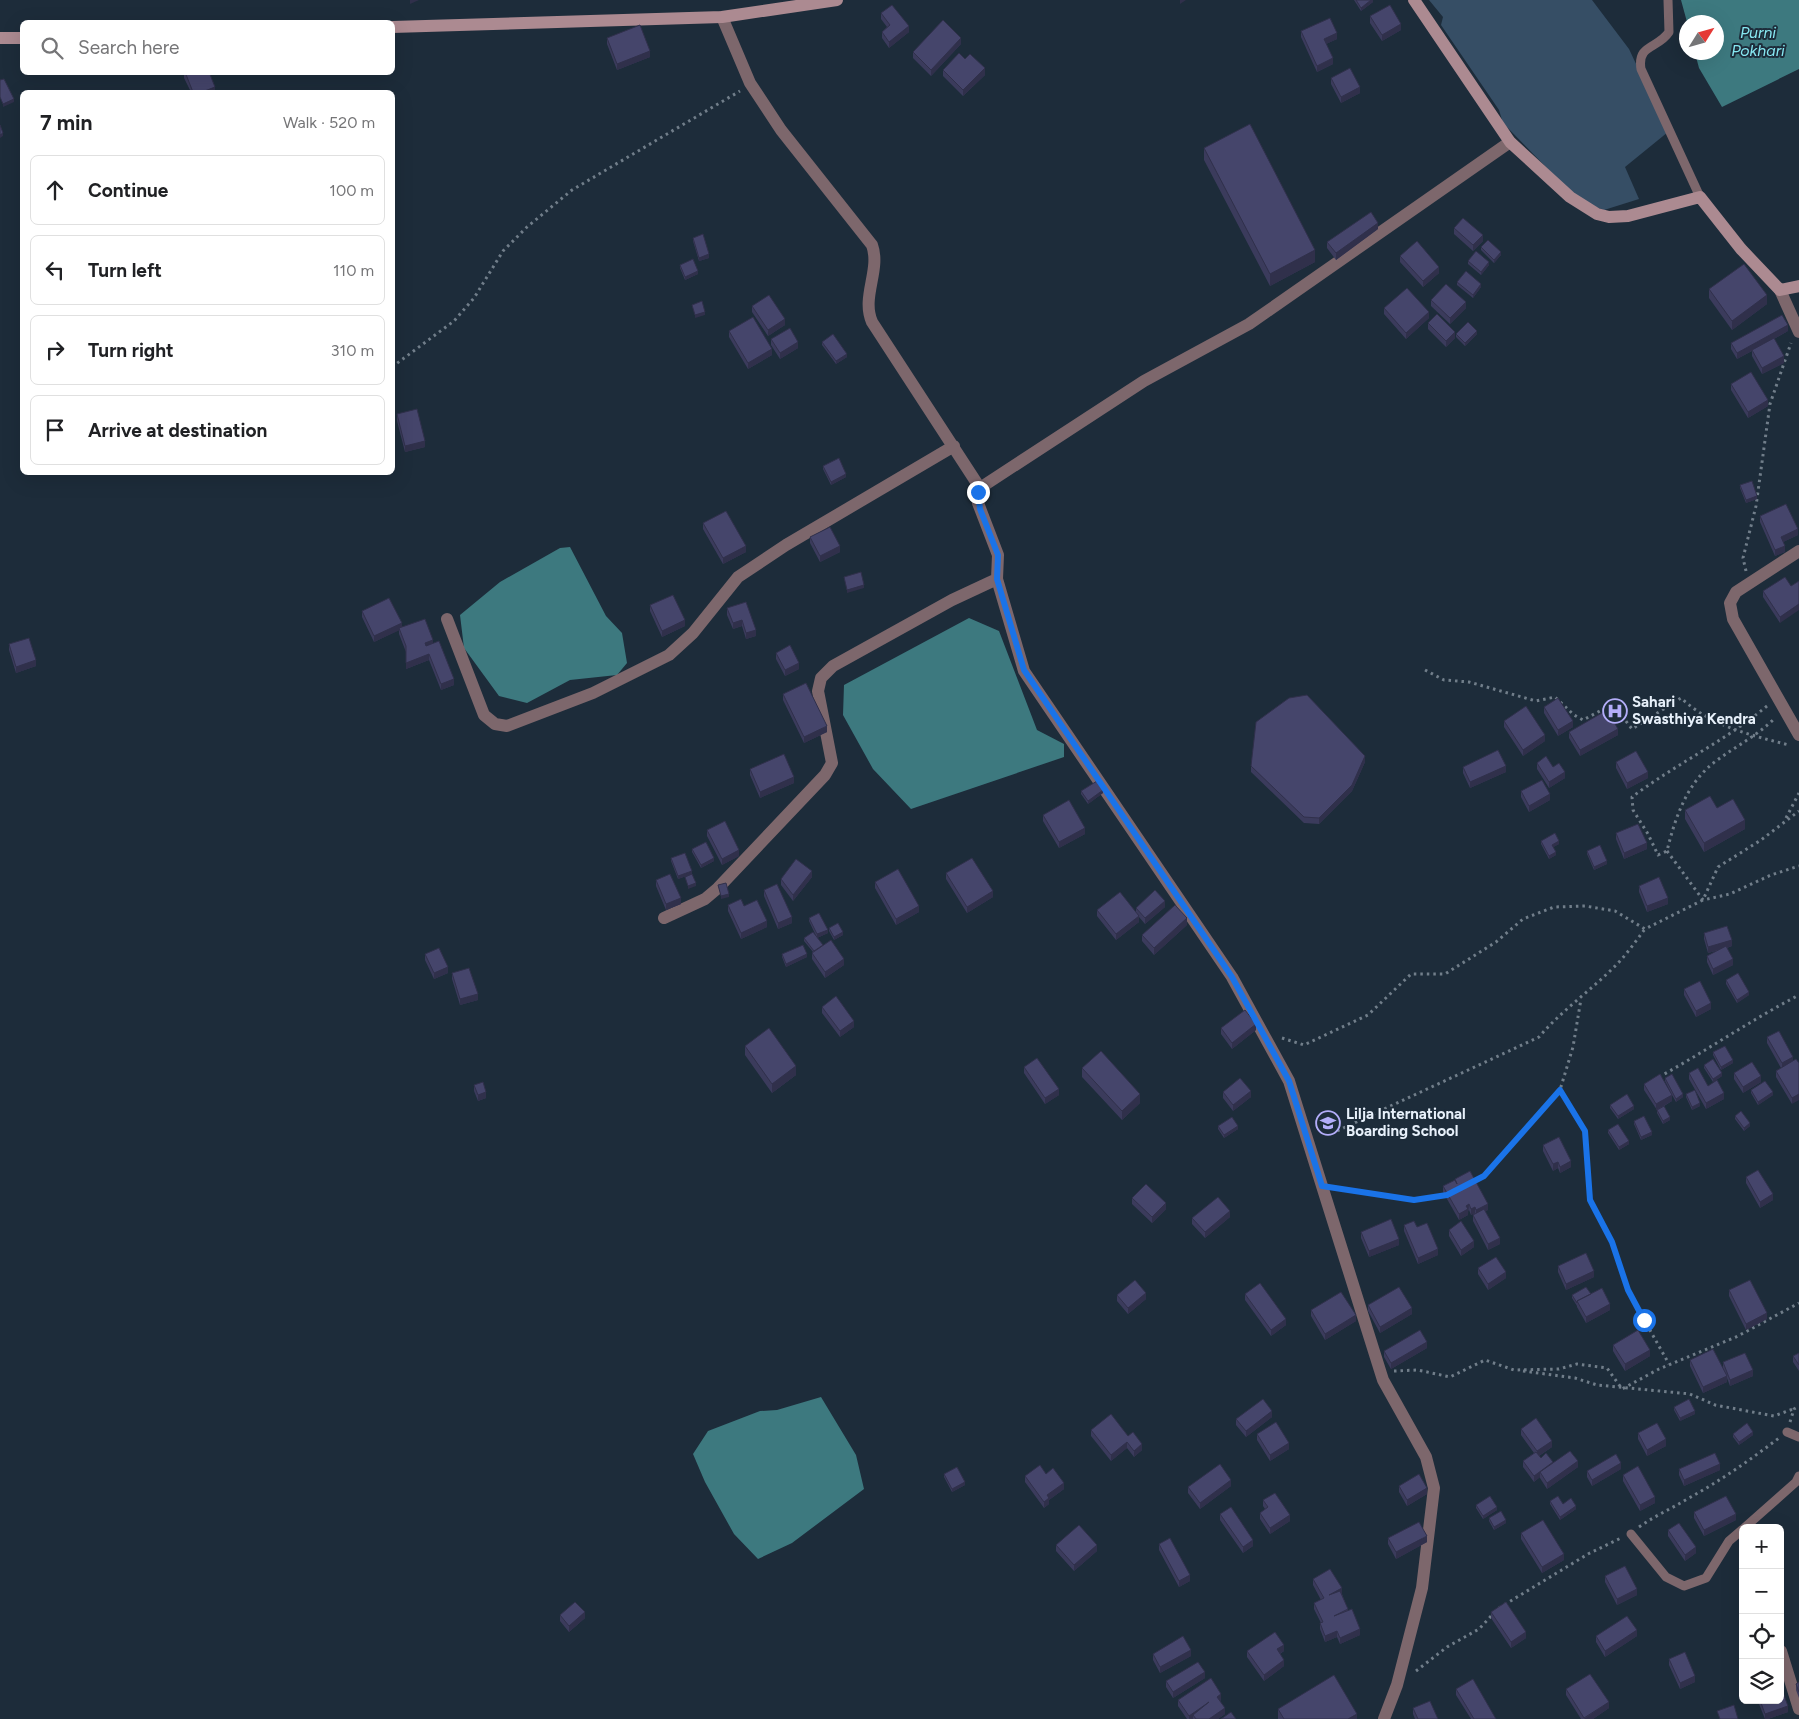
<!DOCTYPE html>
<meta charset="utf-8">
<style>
:root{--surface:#fff;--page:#f2f2f2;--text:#202124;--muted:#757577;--line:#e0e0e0}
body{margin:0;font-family:Figtree,sans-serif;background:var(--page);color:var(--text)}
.controls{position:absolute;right:15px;bottom:15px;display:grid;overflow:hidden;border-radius:8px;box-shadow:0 5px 20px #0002}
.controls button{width:45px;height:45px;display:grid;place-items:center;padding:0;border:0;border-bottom:1px solid var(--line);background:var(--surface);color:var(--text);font:25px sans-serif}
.compass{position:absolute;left:1679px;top:15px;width:45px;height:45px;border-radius:50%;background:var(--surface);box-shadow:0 5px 20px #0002;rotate:53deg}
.stop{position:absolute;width:15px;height:15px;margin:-11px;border:4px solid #1a73e8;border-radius:50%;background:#fff}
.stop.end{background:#1a73e8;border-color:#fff;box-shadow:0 1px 5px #0008}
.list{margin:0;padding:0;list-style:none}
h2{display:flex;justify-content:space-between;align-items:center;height:65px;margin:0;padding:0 20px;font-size:21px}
h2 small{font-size:16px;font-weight:400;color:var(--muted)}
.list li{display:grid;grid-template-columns:32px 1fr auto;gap:15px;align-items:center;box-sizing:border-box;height:70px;margin:0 10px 10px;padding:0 10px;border:1px solid var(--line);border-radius:8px}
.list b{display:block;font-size:19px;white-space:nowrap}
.list em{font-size:16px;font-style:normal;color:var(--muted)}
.icon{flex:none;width:28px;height:28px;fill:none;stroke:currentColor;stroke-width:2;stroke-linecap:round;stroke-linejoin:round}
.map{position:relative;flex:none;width:1799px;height:1719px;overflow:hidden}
.search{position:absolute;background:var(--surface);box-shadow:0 5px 20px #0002;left:20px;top:20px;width:375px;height:55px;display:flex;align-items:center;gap:12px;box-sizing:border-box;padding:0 18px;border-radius:8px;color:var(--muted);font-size:19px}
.panel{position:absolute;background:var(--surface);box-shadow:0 5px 20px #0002;left:20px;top:90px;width:375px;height:385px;border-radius:8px}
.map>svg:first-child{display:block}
.green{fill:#364e65}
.water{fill:#3d797f}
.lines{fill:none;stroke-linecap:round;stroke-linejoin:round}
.path{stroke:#717e8a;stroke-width:3;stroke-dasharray:2.5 4;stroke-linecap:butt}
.lane{stroke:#7d676c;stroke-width:9}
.street{stroke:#7d676c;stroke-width:12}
.secondary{stroke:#ac8a91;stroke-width:12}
.wall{fill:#3b3b5c}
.shaded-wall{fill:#30304b}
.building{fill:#45456b;stroke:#30304b}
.route{stroke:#1a73e8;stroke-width:6}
.labels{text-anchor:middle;stroke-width:4;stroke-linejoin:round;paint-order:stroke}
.poi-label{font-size:15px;font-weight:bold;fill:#e7f0fa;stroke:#1d2c3a;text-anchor:start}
.water-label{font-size:16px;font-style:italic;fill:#87e8f2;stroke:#1d2c3a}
</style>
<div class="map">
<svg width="1799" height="1719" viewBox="0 0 1799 1719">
<rect width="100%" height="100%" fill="#1d2c3a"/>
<path class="green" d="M1429 0H1592L1629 49 1668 132 1625 167 1639 199 1604 210 1579 201 1503 123 1499 110 1441 25 1443 17Z"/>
<path class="water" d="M1681 0H1799V69L1722 107 1699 68 1695 53 1716 52V22H1687Z
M570 547 606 616 622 633 627 663 617 675 570 680 527 703 499 696 464 648 460 615 500 582 560 548Z
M969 618 999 631 1037 730 1064 744V757L911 809 873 769 843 715 844 685Z
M821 1397 856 1455 864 1489 792 1543 758 1559 734 1534 705 1482 693 1454 708 1431 760 1411 777 1410Z"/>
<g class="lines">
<path class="path" d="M392 367 454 321 474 298 503 251 527 227 572 190 740 91
M1746 571 1743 558 1756 506 1770 404 1791 343
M1425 670 1444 680 1469 682 1536 701 1555 697 1574 715 1583 720 1613 704 1632 729 1681 698C1711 726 1750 735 1789 745
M1767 706C1725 741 1676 764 1632 797L1633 810 1648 834 1658 855 1667 851C1675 818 1687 782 1716 761 1736 746 1757 736 1775 718
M1786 818 1799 793
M1667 851 1703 900 1730 894 1771 875 1799 866
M1282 1038 1304 1045 1368 1015 1411 974H1445L1496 942 1523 919 1554 907 1585 906 1615 911 1645 929 1703 900 1718 867 1761 840 1799 811
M1659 1077C1706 1051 1751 1020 1799 995
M1560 1090 1585 1131 1591 1200 1612 1242 1628 1291 1669 1364
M1318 1128 1337 1131 1539 1037C1561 1011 1589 992 1613 968 1625 957 1635 942 1645 929
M1473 1182 1484 1176 1560 1090 1573 1047 1581 999
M1337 1188 1414 1200 1448 1195
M1394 1371 1418 1370 1450 1377 1485 1360 1514 1370 1559 1369 1577 1364 1607 1368 1622 1389 1659 1369 1736 1337 1799 1303
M1523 1371 1575 1378 1597 1385 1690 1394 1715 1405 1774 1416 1793 1409
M1790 1422 1794 1409 1799 1406
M1639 1527C1656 1515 1671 1509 1689 1498 1720 1481 1750 1460 1779 1438
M1499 1608 1588 1554 1621 1538
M1416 1671 1447 1647 1479 1629 1493 1614"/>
<path class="lane" d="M1668 0 1669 32C1658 49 1637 44 1641 69L1700 197
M1787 1432 1799 1437
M1744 1528 1796 1482 1799 1476
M1631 1534 1666 1577 1684 1586 1706 1578 1729 1541 1743 1529"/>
<path class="street" d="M722 17 750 83 781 130 872 245C881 270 861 297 872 322L980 488
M1780 290 1799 332
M1799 551 1736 592 1730 603 1733 619 1799 735
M447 619 484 715 495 724 507 726 593 693 669 655 693 633 738 577 786 545 954 446
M664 918 705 899 718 888 825 775 832 763 818 691 821 678 833 666 952 600 997 579
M1781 1651 1799 1709
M1384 1719 1397 1685 1422 1588 1434 1488 1426 1457 1383 1380 1289 1081 1232 977 1024 671 997 579 998 555 978 503 977 496 980 488 1144 381 1249 324 1510 142"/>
<path class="secondary" d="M1414 0 1510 142 1570 197 1597 214 1609 217 1628 216 1700 197 1741 249 1780 290 1799 286
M392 27 722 17 837 0
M0 38H22"/>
</g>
<path class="wall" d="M1354 0H1373V2L1361 11Z
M881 13 909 32 889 48 882 38V32L887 27 881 19Z
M1370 16 1401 30 1382 41 1370 23Z
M1301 31 1337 39 1326 44 1333 64 1317 72 1301 37Z
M607 38 650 57 617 70 607 44Z
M961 44 931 76 913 58V52Z
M965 59 985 75 963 96 943 76V70Z
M184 72 215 92H191L184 78Z
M1331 78 1360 93 1341 103 1331 84Z
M1204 148 1315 262 1270 286 1204 160Z
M1454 228 1483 241 1473 251 1454 234Z
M1378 229 1336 260 1327 248V242Z
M693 238 709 258 699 261 693 241Z
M1481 247 1501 255 1494 263 1481 250Z
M1400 256 1439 273 1423 287 1400 262Z
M1468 261 1489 265 1481 275 1468 264Z
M680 265 698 274 685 280 680 268Z
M1457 282 1481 287 1473 298 1457 285Z
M1709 289 1767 304 1732 330 1709 298Z
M1431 300 1466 308 1450 324 1431 306Z
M752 306 785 325 768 336 752 312Z
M1384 308 1429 318 1406 339 1384 314Z
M1428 323 1455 338 1446 347 1428 329Z
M729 331 772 355 748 369 729 337Z
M1788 331 1774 339 1784 363 1762 374 1752 356V351L1737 359 1731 349V343Z
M1456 334H1477L1465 346 1456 337Z
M771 339 798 348 780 359 771 345Z
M822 342 847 357 836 364 822 345Z
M1731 384 1768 406 1748 418 1731 390Z
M397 414 425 447 405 452 397 421Z
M823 466 846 477 831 485 823 469Z
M1740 485 1757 499 1746 503 1740 488Z
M1760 516 1798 535 1783 542 1785 552 1775 556 1760 522Z
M703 523 746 552 723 564 703 529Z
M810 537 840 552 820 562 810 543Z
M1791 586 1780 623 1763 597V591Z
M746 602 756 636 746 639 742 626 733 629 727 615V608Z
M650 605 685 626 662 637 650 611Z
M362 611 402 627 433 643 454 685 441 690 429 660 406 669V652L399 634V630L374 642 362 617Z
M9 644 36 666 16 673 9 650Z
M776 653 799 669 785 676 776 659Z
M783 694 827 732 804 743 783 700Z
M1544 707 1573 727 1558 736 1544 713Z
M1504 721 1545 741 1523 756 1504 727Z
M1569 732 1618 735 1580 756 1569 738Z
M1365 762 1352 791 1319 824 1304 823 1251 772V766Z
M1616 762 1648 778 1627 789 1616 768Z
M1537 763 1553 767 1565 778 1549 788 1537 769Z
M1463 767 1506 772 1470 788 1463 773Z
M750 769 794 783 760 798 750 775Z
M1081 791 1103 793 1088 804 1081 794Z
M1521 791 1550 800 1529 812 1521 797Z
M1685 810 1745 829 1704 852 1685 819Z
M1043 815 1085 834 1059 848 1043 821Z
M707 830 739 856 722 865 707 836Z
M1616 833 1647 849 1624 859 1616 839Z
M1541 841 1559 844 1553 847 1556 855 1549 859 1541 844Z
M692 849 714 861 701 868 692 852Z
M1587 851 1607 864 1594 870 1587 854Z
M671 858 692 874 678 879 671 861Z
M946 873 993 897 967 913 946 879Z
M812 877 793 901 781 885V879Z
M656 880 681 904 666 910 656 886Z
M875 882 919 912 896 925 875 888Z
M1639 886 1668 904 1647 912 1639 892Z
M764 890 792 923 778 929 764 896Z
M728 905 744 906 767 927 741 939 728 911Z
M1165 907 1145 924 1139 917V922L1116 940 1097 916V910L1136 912V908Z
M809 918 828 933 817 938 809 921Z
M1187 925 1154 955 1142 941V935Z
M829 928 843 935 834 940 829 931Z
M1704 933 1732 946 1727 948 1733 965 1713 975 1707 962V956L1716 951 1708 953 1704 939Z
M804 938 823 945 844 965 825 978 812 959V953L813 952 804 941Z
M425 954 448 973 434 979 425 960Z
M782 954 807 957 786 967 782 957Z
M452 973 478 1000 460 1005 452 979Z
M1726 980 1749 995 1737 1003 1726 984Z
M1684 989 1711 1009 1696 1017 1684 995Z
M822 1007 854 1027 840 1037 822 1013Z
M1221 1028 1256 1030 1232 1049 1221 1034Z
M1767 1037 1793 1061 1792 1104 1776 1077V1071L1781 1068 1767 1043Z
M745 1046 796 1075 772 1093 745 1055Z
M1713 1052 1733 1063 1721 1070 1713 1055Z
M1704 1065 1722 1076 1713 1082 1704 1068Z
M1024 1067 1059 1095 1045 1104 1024 1073Z
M1082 1068 1140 1103 1122 1120 1082 1077Z
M1689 1073 1708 1086 1724 1099 1706 1109 1689 1079Z
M1734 1073 1761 1082 1743 1093 1734 1079Z
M1665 1078 1683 1097 1676 1102 1672 1095V1101L1661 1108 1670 1120 1663 1124 1657 1113V1110L1644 1090V1084L1670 1091 1665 1081Z
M474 1085 486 1098 478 1101 474 1091Z
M1751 1090 1773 1095 1758 1105 1751 1093Z
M1223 1092 1251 1097 1233 1111 1223 1098Z
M1686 1094 1700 1106 1692 1110 1686 1097Z
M1610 1105 1634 1109 1618 1119 1610 1108Z
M1735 1116 1750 1126 1744 1131 1735 1119Z
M1634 1121 1652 1135 1641 1140 1634 1124Z
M1218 1126 1238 1129 1224 1138 1218 1129Z
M1608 1130 1629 1144 1619 1150 1608 1133Z
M1543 1145 1571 1167 1560 1173 1558 1168 1553 1171 1543 1151Z
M1746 1177 1773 1200 1760 1208 1746 1183Z
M1455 1179 1488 1210 1485 1211 1500 1244 1488 1250 1473 1221V1215L1475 1213 1471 1215 1469 1210 1468 1211V1215L1459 1220 1443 1192V1186L1455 1181Z
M1132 1198 1166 1209 1152 1223 1132 1204Z
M1230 1217 1205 1238 1192 1224V1218Z
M1404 1225 1417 1227 1438 1255 1418 1264 1404 1231Z
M1449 1230 1474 1247 1461 1256 1449 1236Z
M1361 1232 1399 1245 1369 1257 1361 1238Z
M1558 1266 1594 1277 1566 1290 1558 1272Z
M1478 1268 1506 1278 1488 1290 1478 1274Z
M1729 1290 1767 1319 1746 1330 1729 1296Z
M1245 1294 1286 1325 1271 1336 1245 1300Z
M1591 1294 1610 1310 1586 1323 1577 1307V1306L1572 1298V1295Z
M1117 1295 1146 1299 1128 1314 1117 1301Z
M1368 1305 1412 1314 1380 1333 1368 1311Z
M1311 1310 1356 1321 1325 1340 1311 1316Z
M1613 1345 1650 1356 1625 1371 1613 1351Z
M1427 1348 1391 1369 1384 1357V1351Z
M1799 1353V1371L1793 1362V1356Z
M1690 1360 1723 1368V1362L1753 1376 1730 1386 1727 1378V1382L1703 1393 1690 1366Z
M1674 1407 1695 1414 1680 1421 1674 1410Z
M1272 1417 1246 1437 1236 1425V1419Z
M1521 1429 1552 1447 1539 1456 1541 1458 1553 1463 1578 1467 1547 1489 1540 1478V1477L1534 1482 1523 1467V1461L1534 1453 1521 1435Z
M1091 1430 1128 1436 1142 1450 1134 1457 1127 1448 1111 1461 1091 1436Z
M1638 1433 1666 1446 1647 1456 1638 1439Z
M1257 1434 1289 1449 1270 1461 1257 1440Z
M1733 1434 1753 1435 1739 1445 1733 1437Z
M1621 1469 1592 1486 1587 1477V1471Z
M1679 1469 1720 1470 1684 1486 1679 1475Z
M944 1474 965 1485 952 1492 944 1477Z
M1046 1474 1064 1489 1049 1500V1504L1044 1508 1025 1482V1476Z
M1623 1475 1655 1503 1640 1511 1623 1481Z
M1231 1486 1200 1509 1188 1493V1487Z
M1399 1486 1427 1494 1407 1506 1399 1492Z
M1263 1500 1290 1521 1270 1534 1260 1519V1513L1265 1509 1263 1506Z
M1550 1501 1563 1504 1576 1509 1560 1520 1550 1504Z
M1476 1505 1497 1510 1483 1519 1476 1508Z
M1694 1512 1736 1520 1704 1536 1694 1518Z
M1220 1514 1253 1546 1243 1553 1220 1520Z
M1489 1518 1506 1523 1494 1530 1489 1521Z
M1668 1530 1696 1553 1685 1561 1668 1536Z
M1521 1533 1564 1560 1542 1573 1521 1539Z
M1388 1538 1427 1542 1396 1559 1388 1544Z
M1159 1544 1190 1581 1179 1587 1159 1550Z
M1056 1545 1097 1551 1074 1571 1056 1551Z
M1605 1576 1637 1595 1617 1605 1605 1582Z
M1313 1579 1342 1594 1348 1611 1360 1635 1340 1644 1337 1637 1325 1642 1320 1629V1623H1321L1314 1609V1603L1321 1600 1313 1585Z
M1491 1612 1526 1638 1511 1648 1491 1618Z
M560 1615 585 1618 569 1632 560 1621Z
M1596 1636H1637L1605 1657 1596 1642Z
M1247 1651H1284L1280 1654 1284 1666 1264 1681 1247 1657Z
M1153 1654 1191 1656 1160 1673 1153 1660Z
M1669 1659 1695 1682 1680 1689 1669 1665Z
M1205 1678 1173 1698 1166 1687V1681Z
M1799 1682V1698L1796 1690V1684Z
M1456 1689 1496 1719H1471L1456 1695Z
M1566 1689 1609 1708 1593 1719H1581L1566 1695Z
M1178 1700H1221L1220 1701 1225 1714 1218 1719H1187L1178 1706Z
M1759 1700H1780L1788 1712 1768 1719H1765L1759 1704Z
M1413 1708 1438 1719H1415L1413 1714Z
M1278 1709 1357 1719H1278Z"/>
<path class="shaded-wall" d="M410 0H419L410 4Z
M1180 0H1186L1180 4Z
M1371 0H1373V2L1361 11V8Z
M1401 24V30L1382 41V35Z
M909 26V32L889 48V42Z
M1337 33V39L1324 45V39Z
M961 38V44L931 76V70Z
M650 51V57L617 70V64Z
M1333 58V64L1317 72V66Z
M985 68V75L963 96V90Z
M215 87V92H202Z
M1360 87V93L1341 103V97Z
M14 99V102L3 107V104Z
M3 133V136L0 138V135Z
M1378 223V229L1336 260V253Z
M1483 235V241L1473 251V245Z
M1315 250V262L1270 286V274Z
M1501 252V255L1494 263V260Z
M709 254V258L699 261V258Z
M1489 262V265L1481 275V272Z
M1439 267V273L1423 287V281Z
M698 271V274L685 280V277Z
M1481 284V287L1473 298V295Z
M1767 295V304L1732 330V321Z
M1466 302V308L1450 324V318Z
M705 312V315L695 318V315Z
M1429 312V318L1406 339V333Z
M785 319V325L768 336V330Z
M1788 325V331L1737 359V353Z
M1477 331V334L1465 346V343Z
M1455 332V338L1446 347V341Z
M798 342V348L780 359V353Z
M772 349V355L748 369V363Z
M847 354V357L836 364V361Z
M1784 356V363L1762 374V368Z
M1768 400V406L1748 418V412Z
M425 441V447L405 452V446Z
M846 474V477L831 485V482Z
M1757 496V499L1746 503V500Z
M1798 529V535L1781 543V537Z
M746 546V552L723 564V558Z
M840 546V552L820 562V556Z
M1785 546V552L1775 556V550Z
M864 585V588L847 593V590Z
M1799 604V610L1780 623V617Z
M685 620V626L662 637V631Z
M742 620V626L733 629V623Z
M402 623V629L374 642V636Z
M756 630V636L746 639V633Z
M433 640V646L425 649V643Z
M429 654V660L406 669V663Z
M36 660V666L16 673V667Z
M799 663V669L785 676V670Z
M454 679V685L441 690V684Z
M1573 721V727L1558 736V730Z
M827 726V732L804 743V737Z
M1618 729V735L1580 756V750Z
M1545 735V741L1523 756V750Z
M1365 756V762L1352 791 1319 824V818Z
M1506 766V772L1470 788V782Z
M1565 772V778L1549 788V782Z
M1648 772V778L1627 789V783Z
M794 777V783L760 798V792Z
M1103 790V793L1088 804V801Z
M1550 794V800L1529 812V806Z
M1745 820V829L1704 852V843Z
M1085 828V834L1059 848V842Z
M1559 841V844L1552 848V845Z
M1647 843V849L1624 859V853Z
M739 850V856L722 865V859Z
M1556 852V855L1549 859V856Z
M714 858V861L701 868V865Z
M1607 861V864L1594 870V867Z
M692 871V874L678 879V876Z
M812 871V877L793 901V895Z
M696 883V886L688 889V886Z
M993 891V897L967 913V907Z
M729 894V897L721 899V896Z
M681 898V904L666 910V904Z
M1668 898V904L1647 912V906Z
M1165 901V907L1145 924V918Z
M919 906V912L896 925V919Z
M1139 916V922L1116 940V934Z
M792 917V923L778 929V923Z
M1187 918V925L1154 955V948Z
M767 921V927L741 939V933Z
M828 930V933L817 938V934Z
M843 932V935L834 940V937Z
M1732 940V946L1708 953V947Z
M807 954V957L786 967V964Z
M844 959V965L825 978V972Z
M1733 959V965L1713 975V969Z
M448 967V973L434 979V973Z
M1749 992V995L1737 1003V1000Z
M478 994V1000L460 1005V999Z
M1711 1003V1009L1696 1017V1011Z
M854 1021V1027L840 1037V1031Z
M1256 1024V1030L1232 1049V1043Z
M1793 1057V1063L1782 1069V1063Z
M1733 1060V1063L1721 1070V1067Z
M796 1066V1075L772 1093V1084Z
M1722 1073V1076L1713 1082V1079Z
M1761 1076V1082L1743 1093V1087Z
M1059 1089V1095L1045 1104V1098Z
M1251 1091V1097L1233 1111V1105Z
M486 1092V1098L478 1101V1095Z
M1773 1092V1095L1758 1105V1102Z
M1724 1093V1099L1706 1109V1103Z
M1140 1094V1103L1122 1120V1111Z
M1683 1094V1097L1676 1102V1099Z
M1799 1094V1100L1792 1104V1098Z
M1672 1095V1101L1656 1110V1104Z
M1700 1103V1106L1692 1110V1107Z
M1634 1106V1109L1618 1119V1116Z
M1670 1117V1120L1663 1124V1121Z
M1750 1123V1126L1744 1131V1128Z
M1238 1126V1129L1224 1138V1135Z
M1652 1132V1135L1641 1140V1137Z
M1629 1141V1144L1619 1150V1147Z
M1571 1161V1167L1560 1173V1167Z
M1558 1162V1168L1553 1171V1164Z
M1773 1194V1200L1760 1208V1202Z
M1166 1203V1209L1152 1223V1217Z
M1469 1204 1468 1215 1459 1220V1214L1466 1206Z
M1488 1204V1210L1476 1216V1210Z
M1475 1207V1213L1471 1215V1209Z
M1230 1211V1217L1205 1238V1232Z
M1500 1238V1244L1488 1250V1244Z
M1399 1239V1245L1369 1257V1251Z
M1474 1241V1247L1461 1256V1250Z
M1438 1249V1255L1418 1264V1258Z
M1594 1271V1277L1566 1290V1284Z
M1506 1272V1278L1488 1290V1284Z
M1146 1293V1299L1128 1314V1308Z
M1610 1304V1310L1586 1323V1317Z
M1412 1308V1314L1380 1333V1327Z
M1767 1313V1319L1746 1330V1324Z
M1356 1315V1321L1325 1340V1334Z
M1286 1319V1325L1271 1336V1330Z
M1427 1342V1348L1391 1369V1363Z
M1650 1350V1356L1625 1371V1364Z
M1753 1370V1376L1730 1386V1380Z
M1727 1376V1382L1703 1393V1387Z
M1272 1411V1417L1246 1437V1431Z
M1695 1411V1414L1680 1421V1418Z
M1753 1432V1435L1739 1445V1442Z
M1666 1439V1446L1647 1456V1450Z
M1552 1441V1447L1537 1457V1451Z
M1127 1442V1448L1111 1461V1455Z
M1289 1443V1449L1270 1461V1455Z
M1142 1444V1450L1134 1457V1451Z
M1578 1461V1467L1547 1489V1483Z
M1553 1462V1468L1540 1472V1477L1534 1482V1476Z
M1621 1463V1469L1592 1486V1480Z
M1720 1464V1470L1684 1486V1480Z
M1231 1480V1486L1200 1509V1503Z
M965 1482V1485L952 1492V1489Z
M1064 1483V1489L1049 1500V1504L1044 1508V1502L1047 1495Z
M1427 1488V1494L1407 1506V1500Z
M1655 1497V1503L1640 1511V1505Z
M1576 1506V1509L1560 1520V1517Z
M1497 1507V1510L1483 1519V1516Z
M1736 1514V1520L1704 1536V1530Z
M1290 1515V1521L1270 1534V1528Z
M1506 1520V1523L1494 1530V1527Z
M1427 1536V1542L1396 1559V1552Z
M1253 1540V1546L1243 1553V1547Z
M1097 1545V1551L1074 1571V1565Z
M1696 1547V1553L1685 1561V1555Z
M1564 1554V1560L1542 1573V1567Z
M1190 1575V1581L1179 1587V1581Z
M1342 1588V1594L1329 1601V1595Z
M1637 1589V1595L1617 1605V1599Z
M585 1612V1618L569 1632V1626Z
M1360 1629V1635L1340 1644V1638Z
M1637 1630V1636L1605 1657V1651Z
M1337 1631V1637L1325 1642V1636Z
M1526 1632V1638L1511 1648V1642Z
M1284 1645V1651L1277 1655V1649Z
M1191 1650V1656L1160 1673V1667Z
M1284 1660V1666L1264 1681V1675Z
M1205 1672V1678L1173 1698V1692Z
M1695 1676V1682L1680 1689V1683Z
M1221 1694V1700L1217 1703V1697Z
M1209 1702 1193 1715V1719H1189V1716Z
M1609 1702V1708L1593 1719H1584Z
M1788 1706V1712L1768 1719H1765V1714Z
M1225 1708V1714L1218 1719H1209Z
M1357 1714V1719H1348Z"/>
<path class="building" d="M1356 0H1371L1361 8Z
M892 5 909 26 889 42 882 32 890 25 881 13Z
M1390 5 1401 24 1382 35 1370 16Z
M1330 18 1337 33 1324 39 1333 58 1317 66 1301 31Z
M943 20 961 38 931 70 913 52Z
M640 25 650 51 617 64 607 38Z
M959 53 965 59 970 54 985 68 963 90 943 70Z
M1350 68 1360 87 1341 97 1331 78Z
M185 72H209L215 87 202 92H193Z
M4 79 14 99 3 104 0 97V80Z
M1250 124 1315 250 1270 274 1204 148Z
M0 125 3 133 0 135Z
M1371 212 1378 223 1336 253 1327 242Z
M1463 218 1483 235 1473 245 1454 228Z
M703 234 709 254 699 258 693 238Z
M1488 240 1501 252 1494 260 1481 247Z
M1417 241 1439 267 1423 281 1400 256Z
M1476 251 1489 262 1481 272 1468 261Z
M693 259 698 271 685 277 680 265Z
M1744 264 1767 295 1732 321 1709 289Z
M1466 271 1481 284 1473 295 1457 282Z
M1446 284 1466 302 1450 318 1431 300Z
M1407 288 1429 312 1406 333 1384 308Z
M769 295 785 319 768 330 752 306Z
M702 301 705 312 695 315 692 305Z
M1437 314 1455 332 1446 341 1428 323Z
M1782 315 1788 325 1737 353 1731 343Z
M753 317 772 349 748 363 729 331Z
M1468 322 1477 331 1465 343 1456 334Z
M790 328 798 342 780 353 771 339Z
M833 334 847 354 836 361 822 342Z
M1774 338 1784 356 1762 368 1752 350Z
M1751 372 1768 400 1748 412 1731 384Z
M417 409 425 441 405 446 397 414Z
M839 458 846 474 831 482 823 466Z
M1752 481 1757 496 1746 500 1740 485Z
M1786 504 1798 529 1781 537 1785 546 1775 550 1760 516Z
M726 511 746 546 723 558 703 523Z
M830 527 840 546 820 556 810 537Z
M861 572 864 585 847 590 844 577Z
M1785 577 1791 586 1799 581V604L1780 617 1763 591Z
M673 595 685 620 662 631 650 605Z
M389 598 402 623 374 636 362 611Z
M746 602 756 630 746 633 742 620 733 623 727 608Z
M425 619 433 640 425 643 426 646 439 641 454 679 441 684 429 654 406 663V646L399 628Z
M29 638 36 660 16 667 9 644Z
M790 645 799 663 785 670 776 653Z
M806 683 827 726 804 737 783 694Z
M1307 695 1365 756 1352 785 1319 818 1304 817 1251 766 1256 722 1289 698Z
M1558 698 1573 721 1558 730 1544 707Z
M1526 706 1545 735 1523 750 1504 721Z
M1607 710 1618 729 1580 750 1569 732Z
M1498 750 1506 766 1470 782 1463 767Z
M1636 751 1648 772 1627 783 1616 762Z
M784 754 794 777 760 792 750 769Z
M1546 756 1553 767 1559 763 1565 772 1549 782 1537 763Z
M1542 780 1550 794 1529 806 1521 791Z
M1097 781 1103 790 1088 801 1081 791Z
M1710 796 1717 808 1733 799 1745 820 1704 843 1685 810Z
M1069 800 1085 828 1059 842 1043 815Z
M725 821 739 850 722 859 707 830Z
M1638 824 1647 843 1624 853 1616 833Z
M1555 833 1559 841 1552 845 1556 852 1549 856 1541 841Z
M706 842 714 858 701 865 692 849Z
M1600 845 1607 861 1594 867 1587 851Z
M685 853 692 871 678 876 671 858Z
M972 858 993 891 967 907 946 873Z
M796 859 812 871 793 895 781 879Z
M898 869 919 906 896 919 875 882Z
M670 874 681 898 666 904 656 880Z
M692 874 696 883 688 886 685 877Z
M1659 877 1668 898 1647 906 1639 886Z
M726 883 729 894 721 896 718 885Z
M777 884 792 917 778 923 764 890Z
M1155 890 1165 901 1145 918 1136 908Z
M1120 892 1139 916 1116 934 1097 910Z
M741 899 744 906 757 900 767 921 741 933 728 905Z
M1175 905 1187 918 1154 948 1142 935Z
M819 913 828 930 817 934 809 918Z
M838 923 843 932 834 937 829 928Z
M1727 926 1732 940 1708 947 1704 933Z
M813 932 823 945 814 951 804 938Z
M831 940 844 959 825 972 812 953Z
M803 945 807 954 786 964 782 954Z
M1726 946 1733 959 1713 969 1707 956Z
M439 948 448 967 434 973 425 954Z
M469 968 478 994 460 999 452 973Z
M1738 973 1749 992 1737 1000 1726 980Z
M1700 981 1711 1003 1696 1011 1684 989Z
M836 996 854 1021 840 1031 822 1007Z
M1245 1010 1256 1024 1232 1043 1221 1028Z
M769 1028 796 1066 772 1084 745 1046Z
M1779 1031 1793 1057 1782 1063 1767 1037Z
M1725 1046 1733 1060 1721 1067 1713 1052Z
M1101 1051 1140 1094 1122 1111 1082 1068Z
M1037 1058 1059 1089 1045 1098 1024 1067Z
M1713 1059 1722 1073 1713 1079 1704 1065Z
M1796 1059 1799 1063V1094L1792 1098 1776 1071Z
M1752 1062 1761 1076 1743 1087 1734 1073Z
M1698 1068 1708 1086 1717 1080 1724 1093 1706 1103 1689 1073Z
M1660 1074 1672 1095 1656 1104 1644 1084Z
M1672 1074 1683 1094 1676 1099 1665 1078Z
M1240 1078 1251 1091 1233 1105 1223 1092Z
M1765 1081 1773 1092 1758 1102 1751 1090Z
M483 1082 486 1092 478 1095 474 1085Z
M1695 1090 1700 1103 1692 1107 1686 1094Z
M1627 1094 1634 1106 1618 1116 1610 1105Z
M1664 1106 1670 1117 1663 1121 1657 1110Z
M1741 1111 1750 1123 1744 1128 1735 1116Z
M1644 1116 1652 1132 1641 1137 1634 1121Z
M1232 1117 1238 1126 1224 1135 1218 1126Z
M1618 1124 1629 1141 1619 1147 1608 1130Z
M1559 1137 1571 1161 1560 1167 1558 1162 1553 1164 1543 1145Z
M1758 1170 1773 1194 1760 1202 1746 1177Z
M1470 1171 1488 1204 1476 1210 1475 1207 1471 1209 1469 1204 1466 1206 1468 1209 1459 1214 1443 1186 1455 1180 1457 1184 1455 1179Z
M1146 1184 1166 1203 1152 1217 1132 1198Z
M1218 1197 1230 1211 1205 1232 1192 1218Z
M1484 1209 1500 1238 1488 1244 1473 1215Z
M1391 1219 1399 1239 1369 1251 1361 1232Z
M1414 1221 1417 1227 1427 1223 1438 1249 1418 1258 1404 1225Z
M1461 1221 1474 1241 1461 1250 1449 1230Z
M1586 1253 1594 1271 1566 1284 1558 1266Z
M1496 1257 1506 1272 1488 1284 1478 1268Z
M1135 1280 1146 1293 1128 1308 1117 1295Z
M1750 1280 1767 1313 1746 1324 1729 1290Z
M1260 1283 1286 1319 1271 1330 1245 1294Z
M1399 1287 1412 1308 1380 1327 1368 1305Z
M1586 1287 1591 1294 1577 1301V1303L1572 1295Z
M1602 1288 1610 1304 1586 1317 1577 1301Z
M1341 1292 1356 1315 1325 1334 1311 1310Z
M1420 1330 1427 1342 1391 1363 1384 1351Z
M1638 1330 1650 1350 1625 1364 1613 1345Z
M1713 1349 1727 1376 1703 1387 1690 1360Z
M1745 1353 1753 1370 1730 1380 1723 1362Z
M1799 1353V1365L1793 1356Z
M1263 1399 1272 1411 1246 1431 1236 1419Z
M1689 1399 1695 1411 1680 1418 1674 1407Z
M1111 1414 1128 1436 1133 1432 1142 1444 1134 1451 1127 1442 1111 1455 1091 1430Z
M1536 1418 1552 1441 1537 1451 1521 1429Z
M1276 1422 1289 1443 1270 1455 1257 1434Z
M1657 1423 1666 1439 1647 1450 1638 1433Z
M1747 1423 1753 1432 1739 1442 1733 1434Z
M1570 1451 1578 1461 1547 1483 1540 1472Z
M1536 1452 1541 1458 1546 1453 1553 1462 1534 1476 1523 1461Z
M1715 1453 1720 1464 1684 1480 1679 1469Z
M1616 1454 1621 1463 1592 1480 1587 1471Z
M1220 1464 1231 1480 1200 1503 1188 1487Z
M1040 1465 1046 1474 1053 1468 1064 1483 1047 1495 1049 1498 1044 1502 1025 1476Z
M1638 1466 1655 1497 1640 1505 1623 1475Z
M957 1467 965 1482 952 1489 944 1474Z
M1419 1474 1427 1488 1407 1500 1399 1486Z
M1275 1493 1290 1515 1270 1528 1260 1513 1268 1507 1263 1500Z
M1490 1496 1497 1507 1483 1516 1476 1505Z
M1558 1496 1563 1504 1571 1498 1576 1506 1560 1517 1550 1501Z
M1726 1496 1736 1514 1704 1530 1694 1512Z
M1231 1507 1253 1540 1243 1547 1220 1514Z
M1501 1511 1506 1520 1494 1527 1489 1518Z
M1543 1520 1564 1554 1542 1567 1521 1533Z
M1419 1522 1427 1536 1396 1552 1388 1538Z
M1679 1523 1696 1547 1685 1555 1668 1530Z
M1079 1525 1097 1545 1074 1565 1056 1545Z
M1170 1538 1190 1575 1179 1581 1159 1544Z
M1625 1566 1637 1589 1617 1599 1605 1576Z
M1330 1569 1342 1588 1329 1595 1340 1591 1348 1609 1334 1616 1352 1609 1360 1629 1340 1638 1337 1631 1325 1636 1320 1623 1323 1622 1314 1603 1324 1598 1313 1579Z
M575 1602 585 1612 569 1626 560 1615Z
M1506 1602 1526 1632 1511 1642 1491 1612Z
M1627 1616 1637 1630 1605 1651 1596 1636Z
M1275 1632 1284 1645 1277 1649 1284 1660 1264 1675 1247 1651Z
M1183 1636 1191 1650 1160 1667 1153 1654Z
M1685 1652 1695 1676 1680 1683 1669 1659Z
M1198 1662 1205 1672 1173 1692 1166 1681Z
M1590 1674 1609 1702 1584 1718 1566 1689Z
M1334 1675 1357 1714 1348 1719H1284L1278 1709Z
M1211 1678 1221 1694 1217 1697 1225 1708 1209 1719H1196L1193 1715 1209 1702 1189 1716 1178 1700Z
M1473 1679 1496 1719H1474L1456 1689Z
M1799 1682V1692L1796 1684Z
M1780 1690H1782L1788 1706 1765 1714 1760 1700H1780Z
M1430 1701 1438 1719H1418L1413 1708Z
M1734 1705 1738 1719H1720L1717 1711Z
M1231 1712 1236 1719H1221Z"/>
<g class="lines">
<path class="route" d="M978 492 980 509 998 555 997 579 1024 670 1232 977 1289 1081 1322 1186 1414 1200 1447 1195 1484 1176 1560 1090 1585 1131 1590 1200 1612 1242 1628 1290 1644 1320"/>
</g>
<defs>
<g id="hospital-ring" transform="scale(1.25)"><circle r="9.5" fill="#1d2c3a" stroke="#b3adf9" stroke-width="1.5"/><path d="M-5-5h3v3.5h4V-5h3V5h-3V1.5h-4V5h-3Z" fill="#b3adf9"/></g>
<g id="school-ring" transform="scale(1.25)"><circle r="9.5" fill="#1d2c3a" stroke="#b3adf9" stroke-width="1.5"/><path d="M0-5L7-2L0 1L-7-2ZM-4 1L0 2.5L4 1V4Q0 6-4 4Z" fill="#b3adf9"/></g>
</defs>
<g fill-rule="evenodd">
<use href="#hospital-ring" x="1615" y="711"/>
<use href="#school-ring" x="1328" y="1123"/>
</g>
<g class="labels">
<g class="poi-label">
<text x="1632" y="707">Sahari<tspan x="1632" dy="17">Swasthiya Kendra</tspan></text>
<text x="1346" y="1119">Lilja International<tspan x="1346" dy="17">Boarding School</tspan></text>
</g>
<g class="water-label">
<text x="1758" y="38">Purni<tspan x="1758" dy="18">Pokhari</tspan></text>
</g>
</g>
</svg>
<div class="controls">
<button>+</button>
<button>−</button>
<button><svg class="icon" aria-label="locate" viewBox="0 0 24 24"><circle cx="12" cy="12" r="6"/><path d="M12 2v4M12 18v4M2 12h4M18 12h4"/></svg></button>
<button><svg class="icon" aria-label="layers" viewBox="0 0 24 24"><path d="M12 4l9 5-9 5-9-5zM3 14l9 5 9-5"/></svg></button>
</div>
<svg class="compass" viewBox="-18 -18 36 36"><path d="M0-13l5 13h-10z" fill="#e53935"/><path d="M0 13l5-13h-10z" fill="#757577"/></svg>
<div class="stop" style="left:1644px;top:1320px"></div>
<div class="stop end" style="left:978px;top:492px"></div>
<div class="search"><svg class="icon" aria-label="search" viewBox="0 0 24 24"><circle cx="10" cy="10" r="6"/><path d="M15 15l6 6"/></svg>Search here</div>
<section class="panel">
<h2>7 min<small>Walk · 520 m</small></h2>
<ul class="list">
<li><svg class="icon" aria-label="ahead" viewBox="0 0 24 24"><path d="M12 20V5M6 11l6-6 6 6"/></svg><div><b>Continue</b></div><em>100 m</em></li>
<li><svg class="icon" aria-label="left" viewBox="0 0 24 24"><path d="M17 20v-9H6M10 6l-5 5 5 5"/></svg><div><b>Turn left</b></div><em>110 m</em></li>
<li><svg class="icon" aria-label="right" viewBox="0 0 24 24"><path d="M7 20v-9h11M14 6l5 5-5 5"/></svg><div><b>Turn right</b></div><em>310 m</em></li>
<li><svg class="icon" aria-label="arrive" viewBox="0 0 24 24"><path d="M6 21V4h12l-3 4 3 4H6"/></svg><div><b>Arrive at destination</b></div></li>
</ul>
</section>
</div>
